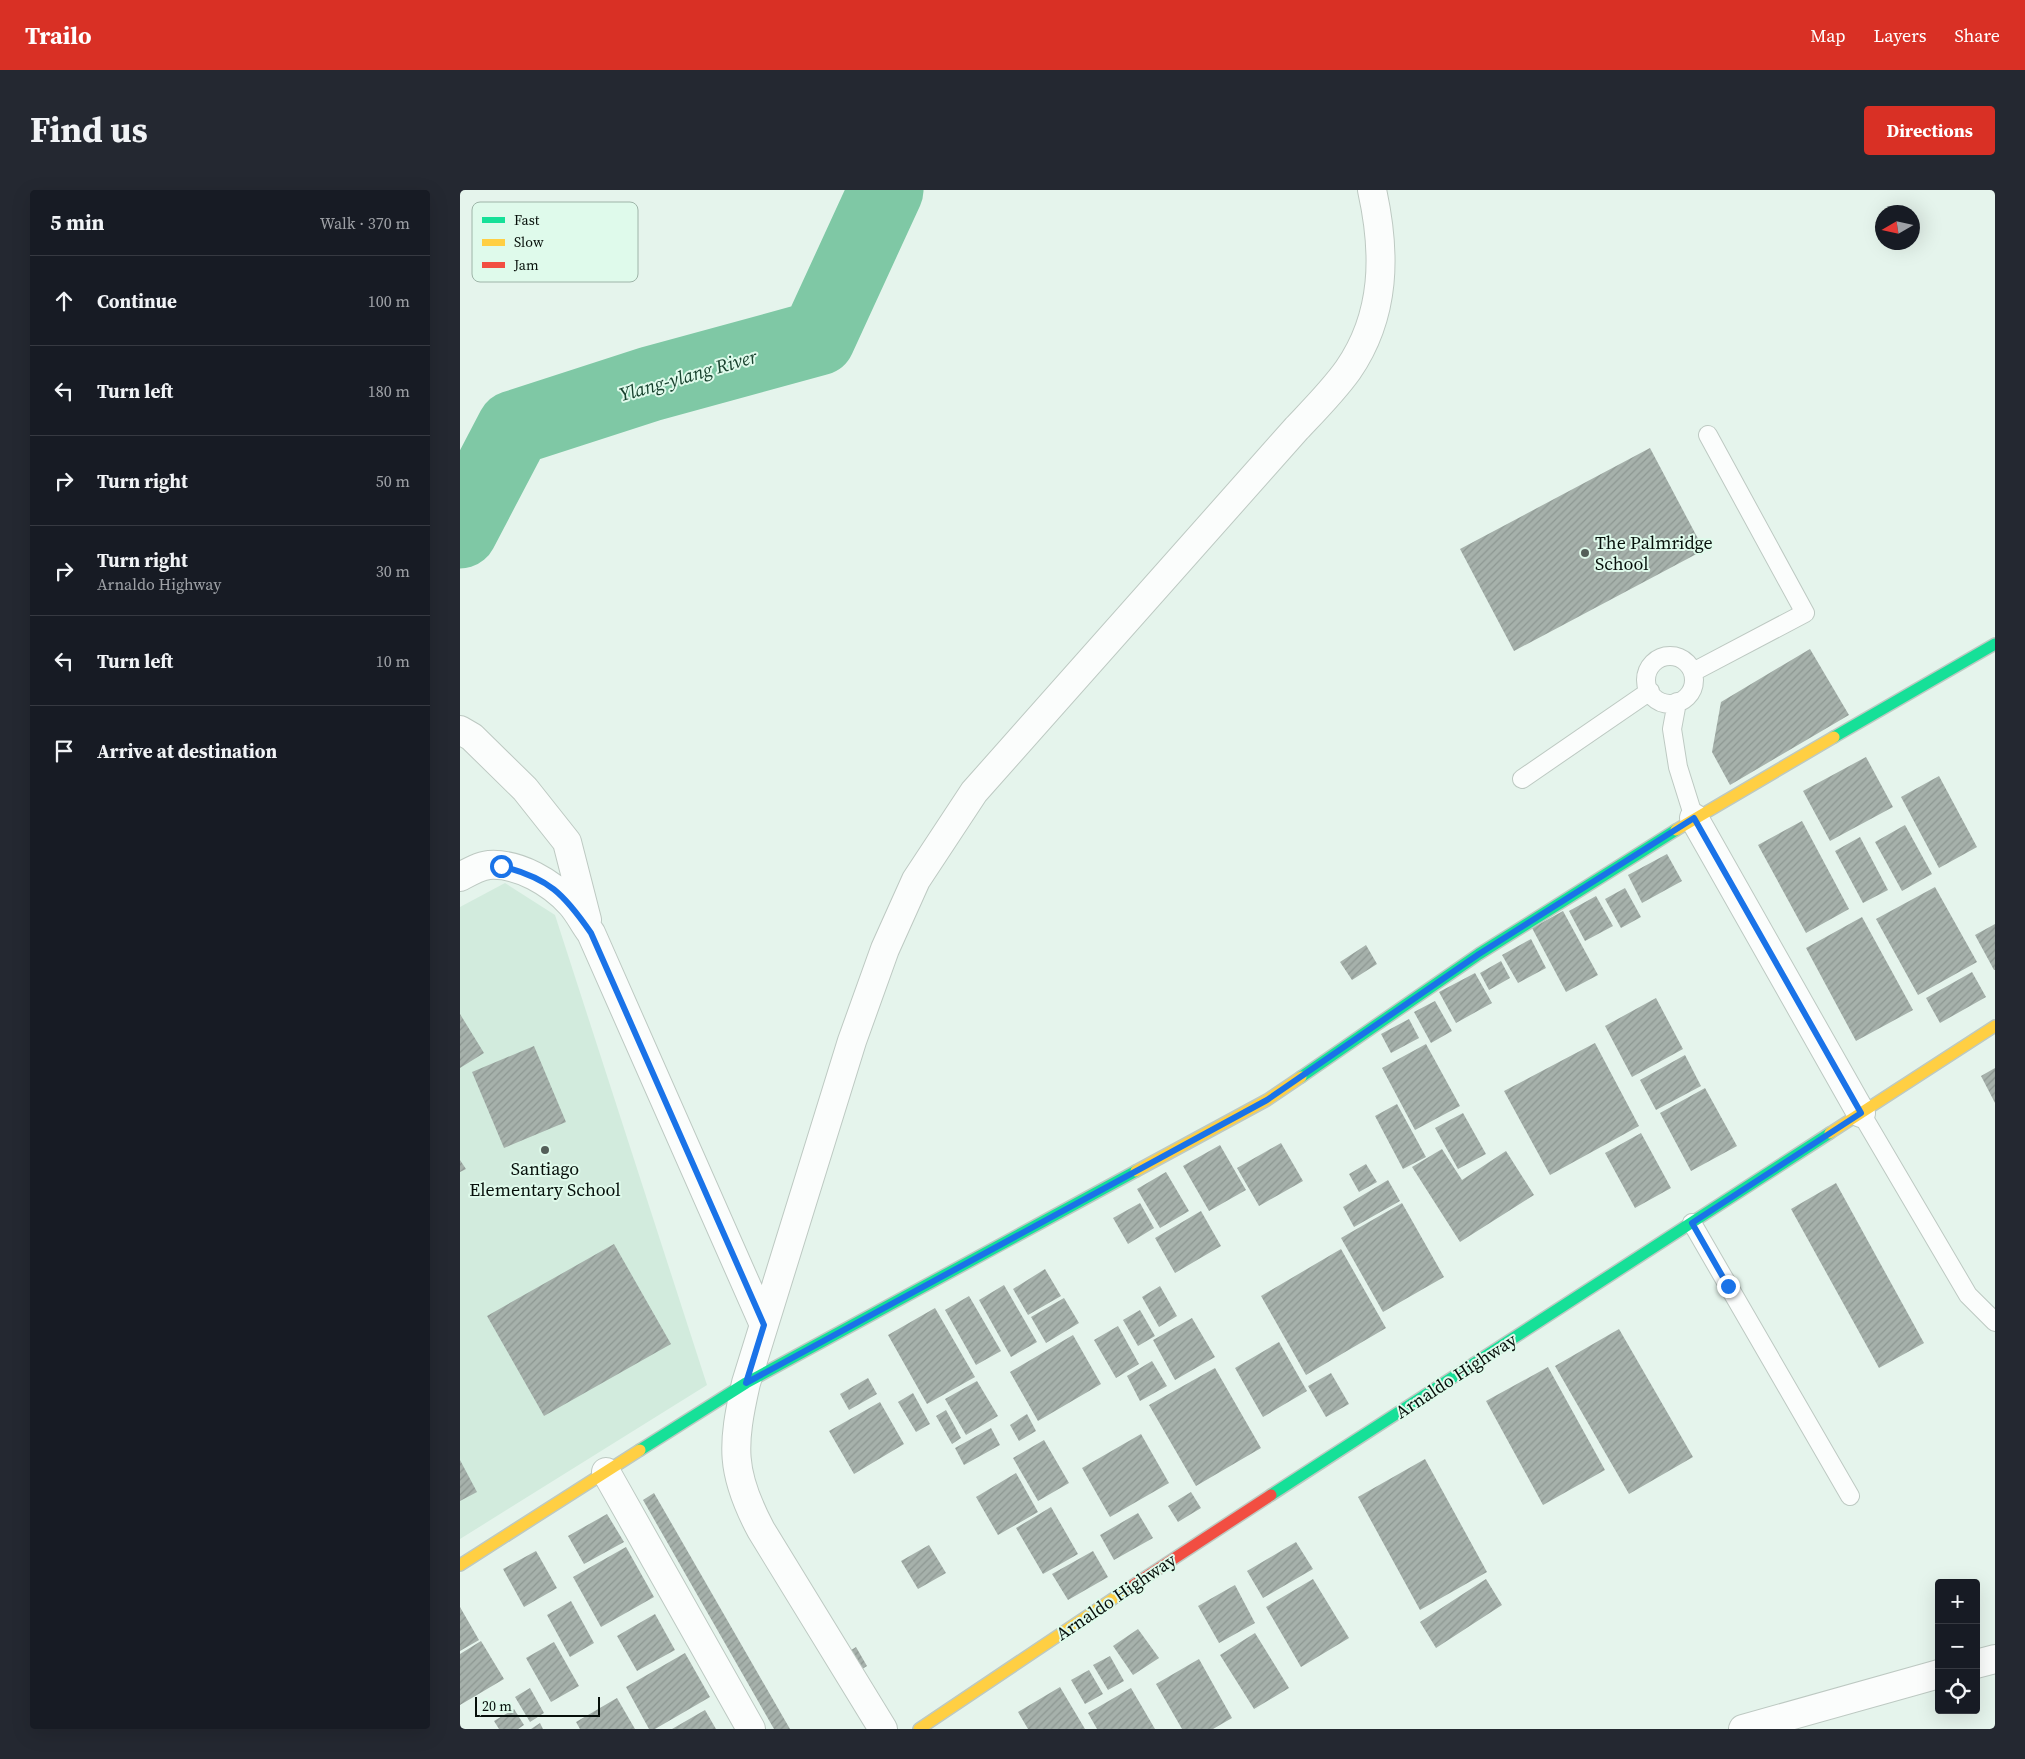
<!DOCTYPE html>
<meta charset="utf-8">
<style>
:root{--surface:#171b24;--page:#242831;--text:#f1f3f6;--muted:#9ea1a6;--line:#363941;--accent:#d93025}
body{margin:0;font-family:"Source Serif 4",serif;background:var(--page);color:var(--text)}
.controls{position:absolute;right:15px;bottom:15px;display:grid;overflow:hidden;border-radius:5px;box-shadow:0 5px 20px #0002}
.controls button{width:45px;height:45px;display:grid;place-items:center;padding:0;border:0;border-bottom:1px solid var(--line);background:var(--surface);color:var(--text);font:25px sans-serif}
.compass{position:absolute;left:1415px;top:15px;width:45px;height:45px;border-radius:50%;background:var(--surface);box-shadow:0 5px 20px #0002;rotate:261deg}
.scale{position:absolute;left:15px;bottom:12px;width:125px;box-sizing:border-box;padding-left:5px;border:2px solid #060f0a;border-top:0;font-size:14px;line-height:18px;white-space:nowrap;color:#060f0a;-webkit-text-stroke:4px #dffaeb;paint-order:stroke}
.stop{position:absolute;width:15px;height:15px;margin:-11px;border:4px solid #1a73e8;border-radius:50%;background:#fff}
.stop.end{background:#1a73e8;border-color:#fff;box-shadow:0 1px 5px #0008}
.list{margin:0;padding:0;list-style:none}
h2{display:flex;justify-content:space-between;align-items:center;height:65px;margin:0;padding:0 20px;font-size:21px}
h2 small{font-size:16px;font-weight:400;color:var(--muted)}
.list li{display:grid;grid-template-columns:32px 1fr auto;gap:15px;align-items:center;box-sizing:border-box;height:90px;padding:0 20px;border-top:1px solid var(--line)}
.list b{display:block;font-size:19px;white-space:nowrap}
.list p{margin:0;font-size:16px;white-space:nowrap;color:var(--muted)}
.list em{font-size:16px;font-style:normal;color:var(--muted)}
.icon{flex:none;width:28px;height:28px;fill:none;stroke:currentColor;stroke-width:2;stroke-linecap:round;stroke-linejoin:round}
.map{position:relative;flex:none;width:1535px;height:1539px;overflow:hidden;border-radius:5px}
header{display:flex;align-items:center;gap:30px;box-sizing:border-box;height:70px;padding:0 25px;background:var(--accent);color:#fff}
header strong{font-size:24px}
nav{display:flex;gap:28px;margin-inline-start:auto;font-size:18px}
.intro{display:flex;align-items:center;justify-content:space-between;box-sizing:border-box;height:120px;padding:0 30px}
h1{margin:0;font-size:35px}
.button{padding:12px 22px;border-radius:5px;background:var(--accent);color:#fff;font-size:18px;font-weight:700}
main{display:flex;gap:30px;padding:0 30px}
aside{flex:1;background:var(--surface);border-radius:5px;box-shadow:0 5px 20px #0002}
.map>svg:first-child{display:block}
.built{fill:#d2ebdd}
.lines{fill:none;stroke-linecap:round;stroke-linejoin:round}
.river{stroke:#7fc8a5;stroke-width:75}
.building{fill:url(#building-hatch)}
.lane-casing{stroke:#bdc9c2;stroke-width:20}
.street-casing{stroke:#bdc9c2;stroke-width:30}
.fast-casing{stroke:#bdc9c2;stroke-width:14}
.slow-casing{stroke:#bdc9c2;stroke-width:14}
.jam-casing{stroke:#bdc9c2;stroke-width:14}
.lane{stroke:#fbfdfc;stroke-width:18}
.street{stroke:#fbfdfc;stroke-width:28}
.fast{stroke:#16e098;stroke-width:11}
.slow{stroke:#ffcf43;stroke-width:11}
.jam{stroke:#f24e42;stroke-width:11}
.route{stroke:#1a73e8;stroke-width:6}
.poi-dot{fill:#545f59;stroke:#dffaeb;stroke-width:2}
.labels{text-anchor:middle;stroke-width:4;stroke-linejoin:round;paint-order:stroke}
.poi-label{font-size:18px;fill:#060f0a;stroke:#dffaeb;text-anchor:start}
.street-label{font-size:18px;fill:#060f0a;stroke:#dffaeb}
.water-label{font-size:19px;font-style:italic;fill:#17412d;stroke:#dffaeb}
.key{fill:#dffaeb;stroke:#9eb4a8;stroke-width:1}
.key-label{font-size:14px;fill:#060f0a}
</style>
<header>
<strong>Trailo</strong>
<nav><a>Map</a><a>Layers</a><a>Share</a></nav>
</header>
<div class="intro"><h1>Find us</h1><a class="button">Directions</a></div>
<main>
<aside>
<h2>5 min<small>Walk · 370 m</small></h2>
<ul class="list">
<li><svg class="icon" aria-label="ahead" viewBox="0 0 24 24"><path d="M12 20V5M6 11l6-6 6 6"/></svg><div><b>Continue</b></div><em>100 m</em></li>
<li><svg class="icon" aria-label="left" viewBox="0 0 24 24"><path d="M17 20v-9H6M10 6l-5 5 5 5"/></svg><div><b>Turn left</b></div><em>180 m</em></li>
<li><svg class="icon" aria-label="right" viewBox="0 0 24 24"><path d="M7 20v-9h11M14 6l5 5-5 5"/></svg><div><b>Turn right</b></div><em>50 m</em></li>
<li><svg class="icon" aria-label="right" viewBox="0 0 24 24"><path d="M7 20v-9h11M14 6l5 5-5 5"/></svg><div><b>Turn right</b><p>Arnaldo Highway</p></div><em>30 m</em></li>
<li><svg class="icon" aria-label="left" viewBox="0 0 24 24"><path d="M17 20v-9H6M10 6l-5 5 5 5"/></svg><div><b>Turn left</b></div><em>10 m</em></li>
<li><svg class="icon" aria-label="arrive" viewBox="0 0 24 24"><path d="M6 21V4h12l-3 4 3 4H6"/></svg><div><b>Arrive at destination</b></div></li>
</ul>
</aside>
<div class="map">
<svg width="1535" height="1539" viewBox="0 0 1535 1539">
<defs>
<pattern id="building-hatch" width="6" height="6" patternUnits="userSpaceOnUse" patternTransform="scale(1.25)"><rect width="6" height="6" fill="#a6b1ab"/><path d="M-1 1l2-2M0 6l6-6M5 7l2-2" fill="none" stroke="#8d9792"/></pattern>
</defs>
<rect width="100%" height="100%" fill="#e5f4ec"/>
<path class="built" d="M45 693 95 725 247 1195 0 1349V717Z"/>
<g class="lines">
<path class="river" d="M0 341 54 238 190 194 358 148 426 0"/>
</g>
<path class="building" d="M1190 258 1244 360 1054 461 1000 359Z
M1350 459 1389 525 1270 595 1252 562 1261 512Z
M1406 567 1433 617 1370 651 1343 601Z
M1479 586 1517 657 1479 678 1441 607Z
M1342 631 1389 719 1346 743 1298 655Z
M1445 635 1472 684 1442 701 1415 652Z
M1400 647 1428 700 1403 713 1375 661Z
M1207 664 1222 691 1182 713 1168 685Z
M1475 697 1517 772 1458 805 1416 729Z
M1165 698 1181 727 1161 738 1145 709Z
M1136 706 1153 736 1125 751 1109 721Z
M1103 721 1138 785 1106 802 1072 738Z
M1402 727 1453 820 1396 851 1346 758Z
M1535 734V780H1534L1515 745Z
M1071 749 1086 778 1058 793 1042 765Z
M906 755 917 774 892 790 880 772Z
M1041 771 1050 788 1029 800 1020 783Z
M1512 782 1526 807 1480 833 1466 808Z
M1015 783 1032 813 996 833 979 802Z
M1196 808 1223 859 1172 887 1145 836Z
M975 811 992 841 971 853 954 822Z
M0 824 24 863 0 878Z
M949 829 959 848 931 863 921 844Z
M1135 853 1179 936 1090 985 1044 901Z
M966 854 1000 916 955 940 922 878Z
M74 856 106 932 44 958 12 882Z
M1225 865 1241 896 1196 920 1180 890Z
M1535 878V913L1521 886Z
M1245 898 1277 956 1231 981 1200 923Z
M937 914 966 967 943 979 915 926Z
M1003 923 1026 964 998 979 975 938Z
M1181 943 1211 998 1175 1018 1145 963Z
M821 953 843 991 799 1016 777 978Z
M760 955 786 1000 749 1021 723 976Z
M982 959 1002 990 1046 961 1074 1005 1000 1052 952 977Z
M0 970 6 979 0 982Z
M906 974 917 992 899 1002 889 984Z
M706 982 729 1021 700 1038 677 999Z
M928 990 940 1011 894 1037 883 1017Z
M1376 993 1464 1153 1419 1178 1331 1019Z
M680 1013 694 1038 668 1054 653 1028Z
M942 1013 984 1087 923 1122 881 1048Z
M741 1021 761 1056 715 1083 695 1048Z
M154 1054 211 1154 84 1226 27 1126Z
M881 1059 926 1138 846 1185 801 1106Z
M585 1079 601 1106 568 1125 553 1099Z
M544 1095 577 1152 551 1167 519 1110Z
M700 1096 717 1126 699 1137 682 1107Z
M509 1106 541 1161 516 1175 485 1120Z
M604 1108 619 1133 586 1153 571 1127Z
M475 1118 515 1187 467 1214 428 1145Z
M680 1120 695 1146 678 1156 663 1130Z
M732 1128 755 1167 715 1190 693 1150Z
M658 1136 679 1174 656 1188 634 1150Z
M1159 1139 1233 1267 1169 1304 1095 1176Z
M613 1145 641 1194 578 1231 550 1182Z
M819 1152 847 1201 803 1227 775 1178Z
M692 1171 707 1196 680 1211 667 1186Z
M1088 1177 1145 1280 1083 1315 1026 1211Z
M755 1178 801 1258 736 1296 689 1215Z
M871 1183 889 1214 866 1227 848 1196Z
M408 1188 417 1204 389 1220 380 1204Z
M517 1191 538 1226 506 1245 485 1209Z
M453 1203 470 1234 456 1242 438 1212Z
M420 1212 444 1254 394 1284 369 1241Z
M486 1220 501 1248 492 1254 476 1226Z
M567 1224 576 1241 559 1251 550 1235Z
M531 1238 540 1255 504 1275 495 1258Z
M681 1244 709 1293 650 1327 622 1278Z
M584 1250 609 1293 578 1311 553 1268Z
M965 1269 1027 1382 960 1420 898 1307Z
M0 1270 17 1302 0 1311Z
M556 1283 578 1322 538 1345 516 1307Z
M731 1302 741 1318 718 1332 708 1316Z
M194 1303 330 1539H314L183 1310Z
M591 1317 618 1364 583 1384 556 1338Z
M678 1323 693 1348 654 1370 640 1345Z
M147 1324 164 1352 124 1374 108 1346Z
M836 1352 853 1379 803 1408 787 1381Z
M469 1355 486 1383 458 1399 441 1371Z
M166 1357 194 1407 141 1437 113 1387Z
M76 1361 97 1398 64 1417 43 1379Z
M633 1361 648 1387 608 1410 592 1384Z
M853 1389 889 1448 841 1477 806 1417Z
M1026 1389 1042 1415 976 1458 960 1432Z
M775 1395 795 1433 759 1453 738 1416Z
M111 1411 134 1453 110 1467 87 1425Z
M0 1417 19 1450 0 1461Z
M195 1424 215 1460 177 1481 157 1446Z
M678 1439 699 1468 673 1485 653 1456Z
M795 1443 829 1498 794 1519 760 1465Z
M21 1451 44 1489 0 1515V1464Z
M94 1452 119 1496 91 1512 66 1468Z
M396 1457 407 1476 396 1483 385 1464Z
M225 1463 250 1507 195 1539H189L166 1497Z
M650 1466 664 1491 648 1500 633 1475Z
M739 1469 772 1528 753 1539H722L696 1494Z
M629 1480 643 1504 625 1514 611 1490Z
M600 1497 625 1539H568L558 1522Z
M70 1498 84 1523 70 1532 55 1507Z
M671 1498 695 1539H637L628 1523Z
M157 1508 175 1539H120L116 1532Z
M54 1519 64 1535 58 1539H39L34 1531Z
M245 1520 256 1539H212Z
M80 1533 83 1539H71Z"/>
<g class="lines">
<g class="lane-casing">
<path id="lane" d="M1186 490a24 24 0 1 1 48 0a24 24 0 1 1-48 0Z
M1233 482 1345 423 1248 245
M1217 512 1212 539 1218 577 1234 628
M1062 589 1190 501
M1401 923 1508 1105 1535 1132
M1232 1033 1390 1306"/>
</g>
<g class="street-casing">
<path id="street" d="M0 540 12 547 65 599 107 652 127 730
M1234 628 1401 923
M0 687C9 682 19 676 29 675 59 673 92 693 111 714 119 723 124 734 131 743L304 1135
M146 1282 291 1539
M1516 1474 1535 1469
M423 1539 301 1340C270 1282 272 1255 286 1193L392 851 425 759 456 690 514 602 837 238C855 219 873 201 888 180 926 125 926 63 912 0
M1283 1539 1479 1484"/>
</g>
<g class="fast-casing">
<path id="fast" d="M1374 547 1535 454
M841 887 1019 764 1216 640
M180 1260 286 1193 676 981
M811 1305 1370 943"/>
</g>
<g class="slow-casing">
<path id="slow" d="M1216 640 1374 547
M1370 943 1535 836
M676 981 807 910 841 887
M0 1375 180 1260
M459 1539 669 1398"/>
</g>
<g class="jam-casing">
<path id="jam" d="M669 1398 811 1305"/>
</g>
<use href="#lane" class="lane"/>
<use href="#street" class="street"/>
<use href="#fast" class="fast"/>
<use href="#slow" class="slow"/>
<use href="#jam" class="jam"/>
</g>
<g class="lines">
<path class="route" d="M41 676C89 688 104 704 131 743L304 1135 286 1193 807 910 1019 764 1234 628 1401 923 1232 1033 1268 1096"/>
</g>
<g class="poi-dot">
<circle cx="1125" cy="363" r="5"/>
<circle cx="85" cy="960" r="5"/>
</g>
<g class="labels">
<g class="poi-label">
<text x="1135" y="359">The Palmridge<tspan x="1135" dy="21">School</tspan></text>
<text x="85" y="985" text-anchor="middle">Santiago<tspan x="85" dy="21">Elementary School</tspan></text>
</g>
<g class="street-label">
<text transform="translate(996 1186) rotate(-33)" y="6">Arnaldo Highway</text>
<text transform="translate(656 1407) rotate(-34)" y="6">Arnaldo Highway</text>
</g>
<g class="water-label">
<text transform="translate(228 185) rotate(-16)" y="7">Ylang-ylang River</text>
</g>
</g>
<rect x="12" y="12" width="166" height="80" rx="8" class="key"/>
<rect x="22" y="27" width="23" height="6" fill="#16e098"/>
<rect x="22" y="49" width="23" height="7" fill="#ffcf43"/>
<rect x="22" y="72" width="23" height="6" fill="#f24e42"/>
<g class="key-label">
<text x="54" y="35">Fast</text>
<text x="54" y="57">Slow</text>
<text x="54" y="80">Jam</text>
</g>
</svg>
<div class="controls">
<button>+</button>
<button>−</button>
<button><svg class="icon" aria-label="locate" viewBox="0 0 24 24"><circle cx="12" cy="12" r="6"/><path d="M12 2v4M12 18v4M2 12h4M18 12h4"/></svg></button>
</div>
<svg class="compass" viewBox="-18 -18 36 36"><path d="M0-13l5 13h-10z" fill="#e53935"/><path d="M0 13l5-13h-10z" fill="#9ea1a6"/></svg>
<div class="scale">20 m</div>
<div class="stop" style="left:41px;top:676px"></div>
<div class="stop end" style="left:1268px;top:1096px"></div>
</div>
</main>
